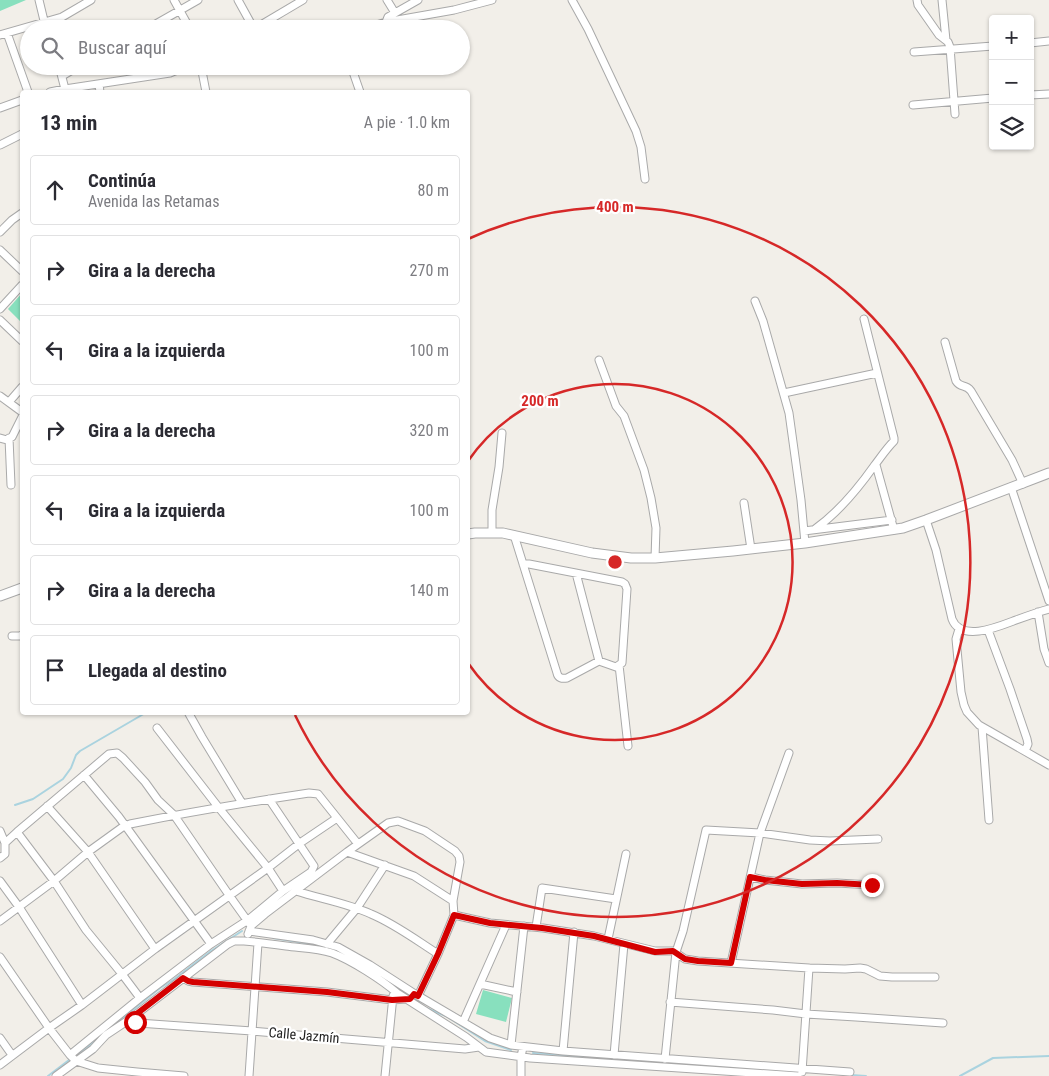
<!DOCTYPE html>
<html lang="es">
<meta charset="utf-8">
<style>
:root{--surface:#fff;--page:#f2f2f3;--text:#2b2b33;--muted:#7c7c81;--line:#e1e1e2}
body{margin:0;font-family:"Roboto Condensed",sans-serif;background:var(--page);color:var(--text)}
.controls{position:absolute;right:15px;top:15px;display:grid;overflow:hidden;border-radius:5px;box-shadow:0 1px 4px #0004}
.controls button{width:45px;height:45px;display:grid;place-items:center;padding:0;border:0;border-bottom:1px solid var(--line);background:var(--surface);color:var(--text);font:25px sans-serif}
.stop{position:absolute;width:15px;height:15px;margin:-11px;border:4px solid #d40000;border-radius:50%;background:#fff}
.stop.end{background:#d40000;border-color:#fff;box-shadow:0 1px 5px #0008}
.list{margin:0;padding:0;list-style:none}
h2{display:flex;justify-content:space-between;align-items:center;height:65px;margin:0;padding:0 20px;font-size:21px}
h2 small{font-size:16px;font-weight:400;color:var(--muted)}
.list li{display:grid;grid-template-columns:32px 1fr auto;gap:15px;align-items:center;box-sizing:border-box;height:70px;margin:0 10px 10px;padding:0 10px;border:1px solid var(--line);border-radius:5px}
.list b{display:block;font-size:19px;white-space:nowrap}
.list p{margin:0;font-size:16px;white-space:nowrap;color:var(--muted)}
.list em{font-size:16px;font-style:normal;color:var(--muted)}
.icon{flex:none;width:28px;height:28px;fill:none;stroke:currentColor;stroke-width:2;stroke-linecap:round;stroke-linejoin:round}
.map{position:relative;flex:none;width:1049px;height:1076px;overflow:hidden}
.search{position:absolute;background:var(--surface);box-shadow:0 1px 4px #0004;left:20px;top:20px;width:450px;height:55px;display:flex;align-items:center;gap:12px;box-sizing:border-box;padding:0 18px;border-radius:28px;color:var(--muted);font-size:19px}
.panel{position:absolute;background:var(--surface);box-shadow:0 1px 4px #0004;left:20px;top:90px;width:450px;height:625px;border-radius:5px}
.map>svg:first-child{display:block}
.pitch{fill:#88e0be}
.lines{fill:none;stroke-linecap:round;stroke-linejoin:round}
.stream{stroke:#aad3df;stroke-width:2}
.minor-casing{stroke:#a9a9a9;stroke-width:9}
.tertiary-casing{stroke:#a9a9a9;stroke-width:11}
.minor{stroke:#fff;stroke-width:7}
.tertiary{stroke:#fff;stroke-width:9}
.route{stroke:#d40000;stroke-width:6}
.ring{fill:none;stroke:#d62828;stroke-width:2.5}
.labels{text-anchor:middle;stroke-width:4.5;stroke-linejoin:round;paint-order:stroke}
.street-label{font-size:14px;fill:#222;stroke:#fff}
.centre{fill:#d62828;stroke:#fff;stroke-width:2.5}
.ring-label{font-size:15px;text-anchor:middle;font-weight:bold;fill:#d62828;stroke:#fff;stroke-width:4.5;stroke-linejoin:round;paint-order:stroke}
</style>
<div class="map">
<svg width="1049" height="1076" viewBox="0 0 1049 1076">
<rect width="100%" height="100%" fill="#f2efe9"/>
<path class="pitch" d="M0 0H26L0 11Z
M22 293V323L8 309Z
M483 990 512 998 506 1022 476 1014Z"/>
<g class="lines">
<path class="stream" d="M15 805 33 799 63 779 71 768 76 755 80 751 147 712
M273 938 311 944 323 947
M393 984 403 991
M426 1008 446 1016 485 1041 511 1050
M533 1053 662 1062
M77 1055 160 988 173 980 211 951 242 931
M851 1075 866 1076
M48 1076 69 1060
M960 1076 993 1058 1049 1056"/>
<g class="minor-casing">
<path id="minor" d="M39 0 46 29
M174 0 190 29
M238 0 254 29
M387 0 395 13
M572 0 588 29 636 131 641 147 645 179
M917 0 918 5 939 35 948 42 950 47 955 114
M942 0 946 40
M386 22 388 17 418 0
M147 29 198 0
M254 29 303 0
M363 29 386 22 454 10 492 0
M7 33 28 92
M0 35 62 17 91 0
M1030 43 1049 41
M914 52 993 46
M59 66 65 89
M201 66 206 92
M351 66 360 92
M62 76 79 66
M99 84 100 92
M50 92 65 89 170 73 187 66
M1030 95 1049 94
M913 105 993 98
M0 108 22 100
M0 145 22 134
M0 232 12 220 22 213
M0 250 22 271
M755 301 763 321 789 413 801 500 805 543
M0 309 22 285
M0 320 22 341
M945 342 956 381C961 389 965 383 971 391L1012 460 1023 484
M599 360 616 406 624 416 644 470 651 498 656 528 655 558
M784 393 877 373
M0 396 22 412
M9 402 22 387
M0 438 7 440 12 437 22 417
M9 438 11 485
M876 465 894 530
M1011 487 1049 601
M744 503 751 549
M926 520 936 550 952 619C961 643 1000 626 1016 620 1027 616 1038 612 1049 609
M815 529C839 512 857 490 874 466 881 457 886 449 894 441V438L864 319
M804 531 892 520
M492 532V510L499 467 502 433
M514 535 557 673C558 678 562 679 567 678L599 661 616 667 622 663 627 589 625 584 622 582 529 564H523
M576 573 599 661
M1038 612 1044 649 1049 663
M959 629 956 639 961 692 964 705 967 712 979 725 1049 765
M988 630 1010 689 1027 739 1028 744 1025 751
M12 636H20L22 635
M619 665 628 746
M188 712 202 737 242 803
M982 727 989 820
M157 728 219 808 268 868 283 891
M84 775 119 817 211 944
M47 806 88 852 155 949
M0 831 5 843
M17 832 54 881 86 930 122 974 140 998
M347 852 414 876 453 901
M0 858 5 854V843L17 832 109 754 117 753 123 758 145 782 158 800 174 815 229 895 249 923
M751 877 765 880 802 884 837 883 872 885
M0 881 19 907 82 1005
M296 891C321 899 347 903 371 914 395 924 416 940 438 954
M454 915 490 923 543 928 594 936 655 951H673L685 959 698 961 809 968 845 969 860 968 866 969 880 976 892 977H935
M0 921 54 881 88 852 124 826 130 824C190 812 249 802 309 793L318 794 358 844
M536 927 542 888 616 899
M249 931 313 940 338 947 370 965 415 994 490 1038 511 1045 563 1051 850 1072
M248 934 251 926 265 914 347 852 388 823 398 821 425 831 455 851 459 856 460 862 453 901 454 915 438 954 418 996
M608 939 626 854
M327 944 357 908 385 865
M0 957 49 1028 70 1055 76 1061 98 1068 137 1072 184 1076
M731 963 760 833 789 753
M183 978 188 981 193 982 327 992 392 1000 406 999
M480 984 517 992
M670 1002 773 1010 806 1014 856 1017 943 1023
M130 1019 138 1023 252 1031 465 1049 479 1047
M463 1022 506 925
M0 1038 12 1055
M511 1045 524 926
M563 1051 574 932
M70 1055 140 998 211 944 248 920 283 891 311 872 314 866 269 799
M614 1055 624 944
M665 1059 676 952 683 931 706 830 760 833 810 840 830 841 878 839
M0 1065 49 1028 82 1005 155 949 268 868 300 843 337 818
M802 1072 809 968
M56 1076 93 1049 106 1035 130 1019 228 944 234 941H244C258 942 272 944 286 946 301 948 317 948 332 953 351 960 382 980 397 993L466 1037 486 1052 530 1058 798 1076
M249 1076 258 943
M385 1076 393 996
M521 1076V1057L523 1047"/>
</g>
<g class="tertiary-casing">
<path id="tertiary" d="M468 534 475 533H503L592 553 631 558H655L733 551 805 543 903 528 926 520 1049 473
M0 596 22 588"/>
</g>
<use href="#minor" class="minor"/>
<use href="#tertiary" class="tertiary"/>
</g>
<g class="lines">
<path class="route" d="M135 1022 130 1019 183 978 188 981 193 982 327 992 392 1000 410 999 414 994 418 996 438 954 454 915 490 923 542 928 594 936 655 952 673 951 685 959 698 961 731 963 750 877 765 880 802 884 837 883 872 885"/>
</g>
<g class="ring">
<path d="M468 461A178 178 0 1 1 468 663"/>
<path d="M468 239A355 355 0 1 1 295 715"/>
</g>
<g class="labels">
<g class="street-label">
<text transform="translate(304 1035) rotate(5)" y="5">Calle Jazmín</text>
</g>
</g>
<circle cx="615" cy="562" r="8" class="centre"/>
<g class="ring-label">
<text x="615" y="212">400 m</text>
<text x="540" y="406">200 m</text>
</g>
</svg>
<div class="controls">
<button>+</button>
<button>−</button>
<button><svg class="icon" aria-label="layers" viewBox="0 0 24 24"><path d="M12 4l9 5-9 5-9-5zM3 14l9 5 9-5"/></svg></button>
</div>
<div class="stop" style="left:135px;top:1022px"></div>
<div class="stop end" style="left:872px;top:885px"></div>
<div class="search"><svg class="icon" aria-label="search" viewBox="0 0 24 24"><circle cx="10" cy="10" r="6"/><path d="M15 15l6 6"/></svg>Buscar aquí</div>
<section class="panel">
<h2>13 min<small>A pie · 1.0 km</small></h2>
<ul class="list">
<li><svg class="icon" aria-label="ahead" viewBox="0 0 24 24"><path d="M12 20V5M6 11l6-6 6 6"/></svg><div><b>Continúa</b><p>Avenida las Retamas</p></div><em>80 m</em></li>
<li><svg class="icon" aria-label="right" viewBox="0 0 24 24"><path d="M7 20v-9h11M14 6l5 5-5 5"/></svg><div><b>Gira a la derecha</b></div><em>270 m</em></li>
<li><svg class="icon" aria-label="left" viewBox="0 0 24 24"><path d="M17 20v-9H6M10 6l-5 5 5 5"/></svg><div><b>Gira a la izquierda</b></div><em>100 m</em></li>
<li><svg class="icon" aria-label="right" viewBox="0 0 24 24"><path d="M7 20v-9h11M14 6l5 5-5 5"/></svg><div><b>Gira a la derecha</b></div><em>320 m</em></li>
<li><svg class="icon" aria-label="left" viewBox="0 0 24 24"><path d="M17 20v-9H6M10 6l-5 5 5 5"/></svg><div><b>Gira a la izquierda</b></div><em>100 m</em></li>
<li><svg class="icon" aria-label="right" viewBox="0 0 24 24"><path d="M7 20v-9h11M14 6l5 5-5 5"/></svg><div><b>Gira a la derecha</b></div><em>140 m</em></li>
<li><svg class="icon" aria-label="arrive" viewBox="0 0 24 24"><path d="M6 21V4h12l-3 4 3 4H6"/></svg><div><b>Llegada al destino</b></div></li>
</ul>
</section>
</div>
